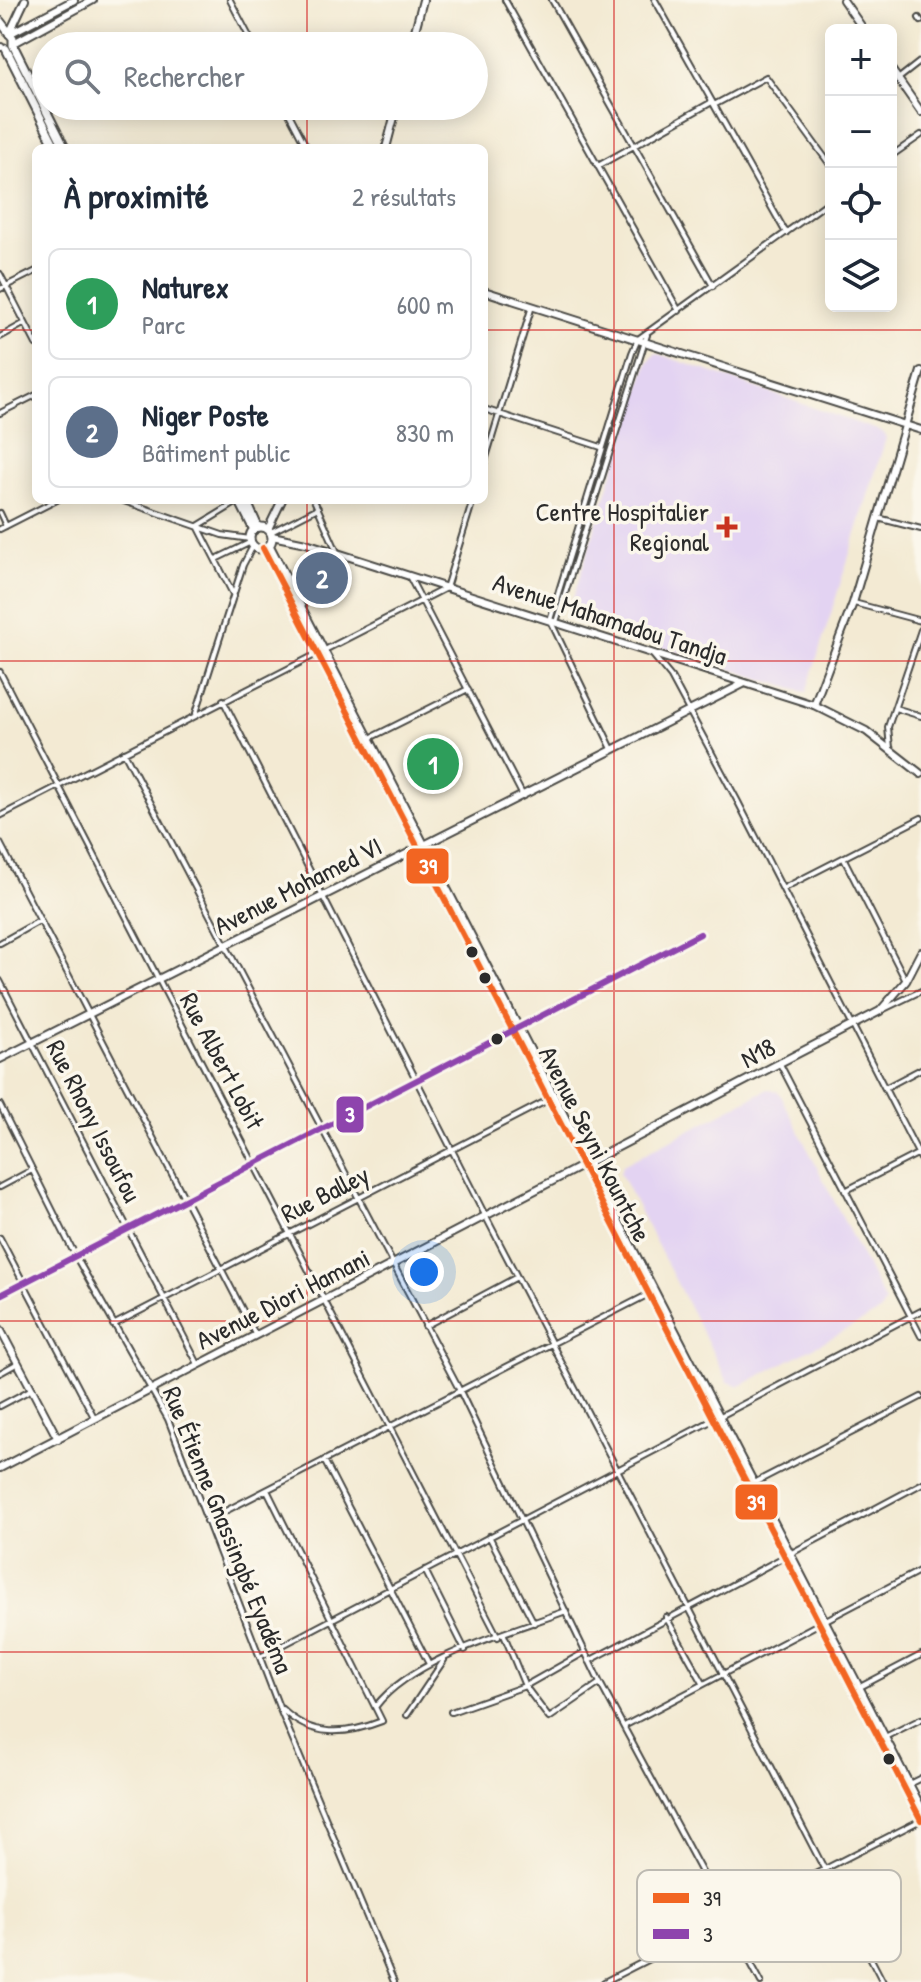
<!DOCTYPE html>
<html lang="fr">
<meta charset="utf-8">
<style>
:root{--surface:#fff;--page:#f6f6f7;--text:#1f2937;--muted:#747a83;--line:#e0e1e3;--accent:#2563eb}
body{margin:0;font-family:"Patrick Hand",sans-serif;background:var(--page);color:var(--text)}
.controls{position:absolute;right:24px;top:24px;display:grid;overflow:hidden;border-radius:12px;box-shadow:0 4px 20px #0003}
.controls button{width:72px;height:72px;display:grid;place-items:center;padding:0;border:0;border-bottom:2px solid var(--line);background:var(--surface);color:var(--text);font:40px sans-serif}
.you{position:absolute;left:424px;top:1272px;width:28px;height:28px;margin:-20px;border:6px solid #fff;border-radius:50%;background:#1a73e8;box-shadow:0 0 0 12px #1a73e833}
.badge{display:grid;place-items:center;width:52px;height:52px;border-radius:50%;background:var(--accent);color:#fff;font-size:26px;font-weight:700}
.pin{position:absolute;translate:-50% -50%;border:4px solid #fff;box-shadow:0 2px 8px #0006}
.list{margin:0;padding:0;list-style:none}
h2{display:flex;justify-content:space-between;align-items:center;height:104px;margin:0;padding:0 32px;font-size:34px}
h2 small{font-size:26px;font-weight:400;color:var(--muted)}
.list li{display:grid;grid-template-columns:52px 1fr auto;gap:24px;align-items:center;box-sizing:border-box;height:112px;margin:0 16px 16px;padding:0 16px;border:2px solid var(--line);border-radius:12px}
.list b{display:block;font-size:30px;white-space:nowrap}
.list p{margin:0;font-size:26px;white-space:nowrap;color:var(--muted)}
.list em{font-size:26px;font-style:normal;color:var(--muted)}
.icon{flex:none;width:44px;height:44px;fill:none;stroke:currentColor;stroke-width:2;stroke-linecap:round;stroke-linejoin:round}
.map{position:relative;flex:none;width:921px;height:1982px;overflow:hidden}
.search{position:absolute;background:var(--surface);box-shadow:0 4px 20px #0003;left:32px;top:32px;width:456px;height:88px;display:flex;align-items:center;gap:20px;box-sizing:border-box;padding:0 28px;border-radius:44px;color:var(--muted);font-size:30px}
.panel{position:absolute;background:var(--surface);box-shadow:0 4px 20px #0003;left:32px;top:144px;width:456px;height:360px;border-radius:12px}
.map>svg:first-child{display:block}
.built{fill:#e3d3f2}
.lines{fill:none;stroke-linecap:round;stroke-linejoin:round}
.minor-casing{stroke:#494844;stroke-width:8}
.tertiary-casing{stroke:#494844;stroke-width:10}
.secondary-casing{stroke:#494844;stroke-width:10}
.trunk-casing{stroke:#494844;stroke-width:11}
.minor{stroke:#fff;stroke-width:4}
.tertiary{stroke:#fff;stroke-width:6}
.secondary{stroke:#fff;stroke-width:6}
.trunk{stroke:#fff;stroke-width:7}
.bus-1-casing{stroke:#fbf7ec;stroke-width:12}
.bus-2-casing{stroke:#fbf7ec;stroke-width:12}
.bus-1{stroke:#f26522;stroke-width:6}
.bus-2{stroke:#8e44ad;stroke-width:6}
.grid{fill:none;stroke:#d62828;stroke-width:2;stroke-opacity:0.55}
.poi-dot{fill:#c8321e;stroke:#fbf7ec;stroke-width:3}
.bus-dot{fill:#2b2b2b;stroke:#fbf7ec;stroke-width:3}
.labels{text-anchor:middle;stroke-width:7;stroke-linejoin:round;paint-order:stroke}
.poi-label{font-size:26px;fill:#2b2b2b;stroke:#fbf7ec;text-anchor:end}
.street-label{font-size:26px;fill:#2b2b2b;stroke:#fbf7ec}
.key{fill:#fbf7ec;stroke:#bdbab2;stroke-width:2}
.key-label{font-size:22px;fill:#2b2b2b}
.line-badge{stroke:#fbf7ec;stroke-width:3}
.badge-label{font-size:22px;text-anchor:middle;font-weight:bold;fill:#fff}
</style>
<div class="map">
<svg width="921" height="1982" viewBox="0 0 921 1982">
<rect width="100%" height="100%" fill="#fbf7ec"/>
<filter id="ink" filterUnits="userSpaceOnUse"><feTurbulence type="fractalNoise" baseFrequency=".0125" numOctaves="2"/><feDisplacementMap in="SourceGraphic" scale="16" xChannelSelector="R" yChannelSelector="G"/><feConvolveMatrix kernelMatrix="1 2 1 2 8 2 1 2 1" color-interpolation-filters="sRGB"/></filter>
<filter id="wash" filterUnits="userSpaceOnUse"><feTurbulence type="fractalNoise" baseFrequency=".006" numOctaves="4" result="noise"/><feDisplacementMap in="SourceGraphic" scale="32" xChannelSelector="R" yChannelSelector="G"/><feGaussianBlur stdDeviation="1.8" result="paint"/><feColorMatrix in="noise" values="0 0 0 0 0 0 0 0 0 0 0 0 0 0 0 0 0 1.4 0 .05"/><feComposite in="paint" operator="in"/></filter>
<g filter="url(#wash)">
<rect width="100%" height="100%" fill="#f3ead3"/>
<path class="built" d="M656 353 883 432 886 438 806 693 567 617 648 362Z
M768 1089 779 1092 885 1302 880 1312 740 1386 728 1382 620 1173 623 1165Z"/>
</g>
<g filter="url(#ink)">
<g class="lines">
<g class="minor-casing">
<path id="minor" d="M230 0 254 46
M505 0 679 311
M552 0 713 286
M655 0 786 233
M919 18 921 21
M898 79 921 61
M714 105 766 77 831 166
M285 106 307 148
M891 156 921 135
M598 166 712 102
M0 274 36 344
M0 289 36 271
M0 337 25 323
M484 409 601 447
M0 413 36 395
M484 464 532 306
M121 500 222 535 250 539
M0 513 6 526
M878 518 921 529
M0 529 57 500
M271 532 318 508
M216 559 251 542
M409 576 522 794
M287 579 338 554 314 500
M234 596 198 526 239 501
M854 603 921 621
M556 622 647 335
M652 654 671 677 737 800 921 1159
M0 672 498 1637
M223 700 486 1217 883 1982
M895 708 921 716
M196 713 243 565 253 546
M370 738 468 689
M890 748 888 727 921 630
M612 749 550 620 632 353 638 339 831 200
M124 752 460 1391 600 1683 761 1982
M0 816 446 588 473 500
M0 843 255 1334
M844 859 906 981
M784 888 921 818
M0 943 39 921
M0 981 198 1364
M882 1010 921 991
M780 1064 921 1336
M885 1088 921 1069
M0 1105 76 1257 168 1419 279 1707 394 1982
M0 1187 32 1170
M845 1191 921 1152
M0 1238 95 1419
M0 1295 700 934
M113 1325 548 1100
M425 1326 517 1277
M0 1373 18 1363
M0 1406 32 1389
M324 1460 429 1664
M752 1484 921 1397
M267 1490 382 1721C346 1735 311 1738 282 1709
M206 1521 649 1294
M489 1536 534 1623
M425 1570 465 1650
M666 1617 703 1683
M585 1652 525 1686 549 1718 600 1683
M262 1656 921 1311
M589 1661 921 1484
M860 1687 921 1655
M376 1706C413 1658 509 1632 566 1611
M451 1712 525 1686 504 1635
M407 1715 444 1660
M626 1725 921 1570
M885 1737 921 1719
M909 1784 921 1778
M604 1982 921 1820"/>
</g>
<g class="tertiary-casing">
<path id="tertiary" d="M843 0 864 30
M9 34 25 0
M411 46 423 0
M0 47H1
M891 69 921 112
M386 148 397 106
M484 291 921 430
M268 529 282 500
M814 705 853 603 921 371
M0 1059 743 684"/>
</g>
<g class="secondary-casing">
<path id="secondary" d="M9 34 74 0
M14 43 93 0
M272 536 306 543 814 705 866 731 921 774
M0 1329 58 1439
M0 1468 880 1011 906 981 921 952"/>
</g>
<g class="trunk-casing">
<path id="trunk" d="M0 21 13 38V45L65 148
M6 49 56 148
M239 500 254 530
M246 500 258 527
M250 538a11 11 0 1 1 22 0a11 11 0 1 1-22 0Z
M269 545 921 1808
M263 548 921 1820"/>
</g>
<use href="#minor" class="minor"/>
<use href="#tertiary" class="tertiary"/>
<use href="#secondary" class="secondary"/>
<use href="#trunk" class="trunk"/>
<g class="bus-1-casing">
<path id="bus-1" d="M263 548 921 1820"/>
</g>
<g class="bus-2-casing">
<path id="bus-2" d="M0 1295 700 934"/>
</g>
<use href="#bus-1" class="bus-1"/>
<use href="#bus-2" class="bus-2"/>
</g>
</g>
<path class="grid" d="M307 0V46M614 0V1982M307 106V148M0 330H36M484 330H921M307 500V1982M0 661H921M0 991H921M0 1321H921M0 1652H921"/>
<path class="poi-dot" d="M723 515h8v8h8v8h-8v8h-8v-8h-8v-8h8z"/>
<g class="bus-dot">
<circle cx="472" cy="952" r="7"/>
<circle cx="485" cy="978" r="7"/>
<circle cx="497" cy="1039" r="7"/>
<circle cx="889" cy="1759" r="7"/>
</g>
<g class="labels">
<g class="poi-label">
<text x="709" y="521">Centre Hospitalier<tspan x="709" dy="30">Regional</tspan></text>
</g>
<g class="street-label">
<text transform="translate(610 619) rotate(18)" y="9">Avenue Mahamadou Tandja</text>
<text transform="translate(298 886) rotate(-27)" y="9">Avenue Mohamed VI</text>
<text transform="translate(758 1053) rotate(-28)" y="9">N18</text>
<text transform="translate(222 1061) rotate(62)" y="9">Rue Albert Lobit</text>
<text transform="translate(94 1121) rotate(63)" y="9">Rue Rhony Issoufou</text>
<text transform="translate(595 1144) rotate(63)" y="9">Avenue Seyni Kountche</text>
<text transform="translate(325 1194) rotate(-27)" y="9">Rue Balley</text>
<text transform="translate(283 1299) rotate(-27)" y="9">Avenue Diori Hamani</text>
<text transform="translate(228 1530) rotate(68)" y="9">Rue Étienne Gnassingbé Eyadéma</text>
</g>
</g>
<rect x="637" y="1870" width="264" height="92" rx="12" class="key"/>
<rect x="653" y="1893" width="36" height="10" fill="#f26522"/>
<rect x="653" y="1929" width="36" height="10" fill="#8e44ad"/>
<g class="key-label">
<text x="703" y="1906">39</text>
<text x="703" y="1942">3</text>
</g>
<g class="line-badge">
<rect x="405" y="847" width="45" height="38" rx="8" fill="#f26522"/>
<rect x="335" y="1095" width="30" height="39" rx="8" fill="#8e44ad"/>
<rect x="734" y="1483" width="45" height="38" rx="8" fill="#f26522"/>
</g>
<g class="badge-label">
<text x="428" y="874">39</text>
<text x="350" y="1122">3</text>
<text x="756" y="1510">39</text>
</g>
</svg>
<div class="controls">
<button>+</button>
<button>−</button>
<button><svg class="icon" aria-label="locate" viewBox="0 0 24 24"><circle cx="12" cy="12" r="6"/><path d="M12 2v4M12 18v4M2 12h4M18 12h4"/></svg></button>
<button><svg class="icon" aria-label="layers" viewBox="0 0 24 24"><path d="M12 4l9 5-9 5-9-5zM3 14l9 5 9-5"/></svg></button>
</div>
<div class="you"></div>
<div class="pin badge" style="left:433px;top:764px;background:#2e9e5b">1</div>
<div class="pin badge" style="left:322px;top:578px;background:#5c6f8a">2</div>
<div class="search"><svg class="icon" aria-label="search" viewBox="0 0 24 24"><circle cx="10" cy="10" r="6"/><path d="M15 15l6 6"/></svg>Rechercher</div>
<section class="panel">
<h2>À proximité<small>2 résultats</small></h2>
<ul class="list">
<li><span class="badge" style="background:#2e9e5b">1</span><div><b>Naturex</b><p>Parc</p></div><em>600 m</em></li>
<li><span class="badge" style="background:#5c6f8a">2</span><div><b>Niger Poste</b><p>Bâtiment public</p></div><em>830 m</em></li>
</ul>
</section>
</div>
